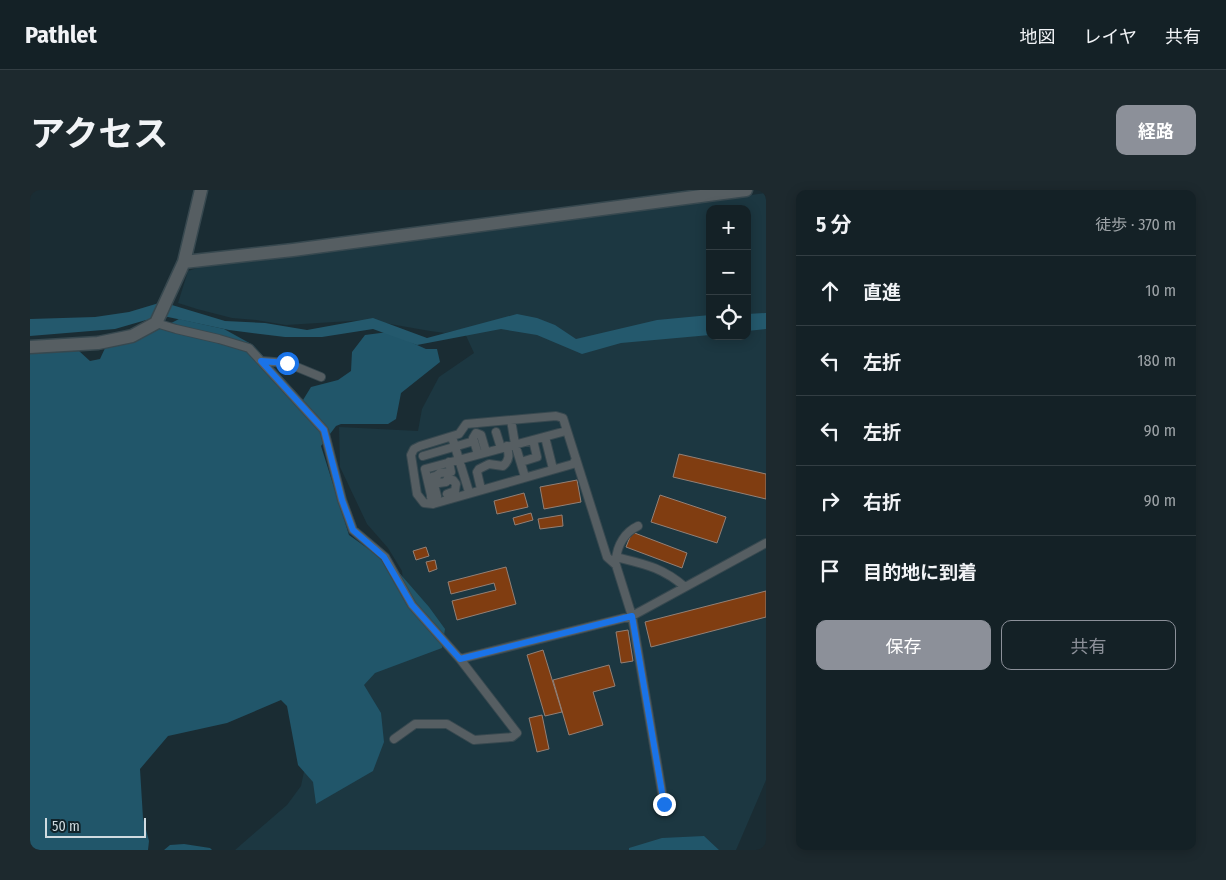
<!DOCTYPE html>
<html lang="ja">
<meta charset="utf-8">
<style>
:root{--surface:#142126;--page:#1d292e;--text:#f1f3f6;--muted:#9da3a7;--line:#333e43;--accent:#8c9099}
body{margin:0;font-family:"Fira Sans Condensed","Noto Sans JP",sans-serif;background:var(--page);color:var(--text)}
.controls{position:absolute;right:15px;top:15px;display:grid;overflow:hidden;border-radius:10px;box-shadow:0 2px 12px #0003}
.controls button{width:45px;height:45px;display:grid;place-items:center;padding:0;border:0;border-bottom:1px solid var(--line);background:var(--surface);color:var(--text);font:25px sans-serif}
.scale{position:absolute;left:15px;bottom:12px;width:101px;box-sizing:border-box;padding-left:5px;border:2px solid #d0dbe0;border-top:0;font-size:14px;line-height:18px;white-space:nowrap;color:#d0dbe0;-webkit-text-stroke:4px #102229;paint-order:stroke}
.stop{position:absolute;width:15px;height:15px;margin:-11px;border:4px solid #1a73e8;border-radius:50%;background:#fff}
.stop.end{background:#1a73e8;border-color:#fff;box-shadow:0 1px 5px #0008}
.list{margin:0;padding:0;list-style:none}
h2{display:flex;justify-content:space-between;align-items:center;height:65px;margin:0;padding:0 20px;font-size:21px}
h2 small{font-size:16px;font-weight:400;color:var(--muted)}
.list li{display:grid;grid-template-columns:32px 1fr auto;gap:15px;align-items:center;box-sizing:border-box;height:70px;padding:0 20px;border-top:1px solid var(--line)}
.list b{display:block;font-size:19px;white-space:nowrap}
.list em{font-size:16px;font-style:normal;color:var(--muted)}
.actions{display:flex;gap:10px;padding:15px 20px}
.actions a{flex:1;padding:11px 0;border:1px solid var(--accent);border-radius:10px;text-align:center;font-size:18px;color:var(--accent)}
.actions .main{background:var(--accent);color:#fff}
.icon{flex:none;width:28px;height:28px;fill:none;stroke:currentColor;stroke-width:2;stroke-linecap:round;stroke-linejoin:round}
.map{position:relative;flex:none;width:736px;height:660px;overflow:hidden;border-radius:10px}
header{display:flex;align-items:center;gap:30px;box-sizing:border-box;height:70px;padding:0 25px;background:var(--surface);border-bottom:1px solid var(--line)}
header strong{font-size:24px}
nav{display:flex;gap:28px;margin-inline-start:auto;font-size:18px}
.intro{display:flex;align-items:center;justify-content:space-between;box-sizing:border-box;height:120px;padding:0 30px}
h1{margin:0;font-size:35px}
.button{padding:12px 22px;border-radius:10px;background:var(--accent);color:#fff;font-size:18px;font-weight:700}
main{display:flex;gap:30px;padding:0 30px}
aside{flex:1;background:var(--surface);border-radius:10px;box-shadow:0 2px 12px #0003}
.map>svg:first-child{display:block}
.built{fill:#1c3741;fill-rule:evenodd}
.forest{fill:#21566a}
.water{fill:#24596d}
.building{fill:#803d11;stroke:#938076}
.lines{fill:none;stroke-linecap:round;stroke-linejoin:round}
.lane-casing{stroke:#37484f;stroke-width:10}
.street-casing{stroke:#37484f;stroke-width:15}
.lane{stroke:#565e62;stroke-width:8}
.street{stroke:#565e62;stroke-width:12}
.route{stroke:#1a73e8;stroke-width:6}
</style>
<header>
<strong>Pathlet</strong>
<nav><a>地図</a><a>レイヤ</a><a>共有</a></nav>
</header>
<div class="intro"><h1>アクセス</h1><a class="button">経路</a></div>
<main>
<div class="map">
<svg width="736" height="660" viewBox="0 0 736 660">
<rect width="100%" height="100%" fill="#1a2c33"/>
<path class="built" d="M736 3V590L706 660H205L257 615 271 596 276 572 266 523 378 448 372 381 358 358 337 334 310 277 309 237 388 241 392 219 409 187 444 163 433 139 415 143 400 141 337 130 256 135 226 130 202 128 167 119 148 113 158 81 176 75 509 34ZM680 19H717V146H680Z"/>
<path class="forest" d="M149 129 194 139 223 155 273 210 281 197 308 190 321 181 322 162 335 145 358 142 396 159H407L410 172 371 203 366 229 358 234H311L306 236 291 256 319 345 365 378 399 417 415 439 412 458 345 483 334 495 351 523 354 552 343 581 286 614 283 592 268 575 257 516 251 510 197 533 138 546 110 579 113 628 119 651 118 660H0V163L49 161 60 171 70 169 76 156 106 151Z
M674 646 689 660H599V658L632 648Z
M154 654 180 658 182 660H134L140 655Z"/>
<path class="water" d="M129 113 142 115 195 131 235 133 277 140 343 128 397 148 487 124 507 128 525 135 546 149 627 130 680 125V145L591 153 552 164 507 145 471 139 387 155 343 139 292 147H255L199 140 138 127 116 130 85 139 0 146V129L65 127 99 122Z
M736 123V139L717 141V124Z"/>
<path class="building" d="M649 264 736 284V309L643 287Z
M547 290 551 312 514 319 510 297Z
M494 303 498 317 467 324 464 311Z
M630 305 696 327 687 353 621 332Z
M501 323 503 330 485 335 483 328Z
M532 325 533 336 510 339 508 329Z
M602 342 657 363 652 378 596 357Z
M396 357 399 366 386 370 383 361Z
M405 370 407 379 399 382 396 372Z
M476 377 486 414 427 430 422 411 466 400 464 393 421 404 418 392Z
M736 401V427L621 457 615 432Z
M598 440 603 471 591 473 586 442Z
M513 460 532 522 515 526 497 465Z
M579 475 585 496 563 502 573 535 539 545 523 490Z
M512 525 519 559 507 562 499 528Z"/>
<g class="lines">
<g class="lane-casing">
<path id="lane" d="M126 133 146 139 189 149 219 158 284 229 294 240 312 310 323 340 355 367 382 415 430 469 487 543 482 547 444 550 417 534H385L364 549
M231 171 257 173 291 187
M481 230 485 254 495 287
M466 242 471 258
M422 247 439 302
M515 247 523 279
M448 264 443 248 446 243 451 245 456 262
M393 266 444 251
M546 269 543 274 403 314 394 313 387 304 381 265 384 259 390 256 429 244 436 234 526 226 533 228 577 367 586 375 602 426 634 614
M491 272 507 267 503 250
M406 286 410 283 421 282 419 272
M417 290H423L426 294 425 301 417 304
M451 299 447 282 449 279 459 274 473 276C480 270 479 265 477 256
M401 307 407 306 402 287 406 286 407 291 409 293 416 292
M403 314 395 279 536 241
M586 367C614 374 632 377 655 397
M586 370C587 355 595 342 608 336
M430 469 602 426 736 353"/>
</g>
<g class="street-casing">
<path id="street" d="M154 72 263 60 716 0
M0 157 68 153 102 146 126 133 154 72 171 0"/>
</g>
<use href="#lane" class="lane"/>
<use href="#street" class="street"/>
</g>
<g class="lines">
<path class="route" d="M257 173 231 171 294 240 312 310 323 340 354 367 382 415 430 469 602 426 634 614"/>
</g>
</svg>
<div class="controls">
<button>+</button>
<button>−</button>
<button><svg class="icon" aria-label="locate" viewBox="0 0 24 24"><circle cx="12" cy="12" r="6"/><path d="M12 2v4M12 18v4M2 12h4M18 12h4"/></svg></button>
</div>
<div class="scale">50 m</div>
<div class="stop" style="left:257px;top:173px"></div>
<div class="stop end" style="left:634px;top:614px"></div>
</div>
<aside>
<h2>5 分<small>徒歩 · 370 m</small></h2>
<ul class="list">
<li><svg class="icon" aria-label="ahead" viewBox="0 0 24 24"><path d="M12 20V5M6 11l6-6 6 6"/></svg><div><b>直進</b></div><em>10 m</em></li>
<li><svg class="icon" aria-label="left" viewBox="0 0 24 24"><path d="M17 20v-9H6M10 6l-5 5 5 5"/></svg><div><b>左折</b></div><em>180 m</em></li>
<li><svg class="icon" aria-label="left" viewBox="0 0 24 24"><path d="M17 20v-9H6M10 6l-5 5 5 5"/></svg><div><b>左折</b></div><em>90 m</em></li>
<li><svg class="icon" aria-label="right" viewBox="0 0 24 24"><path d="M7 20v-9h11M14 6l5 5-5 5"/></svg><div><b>右折</b></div><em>90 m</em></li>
<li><svg class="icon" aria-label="arrive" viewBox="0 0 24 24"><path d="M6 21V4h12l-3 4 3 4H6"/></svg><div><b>目的地に到着</b></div></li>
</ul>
<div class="actions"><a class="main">保存</a><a>共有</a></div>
</aside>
</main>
